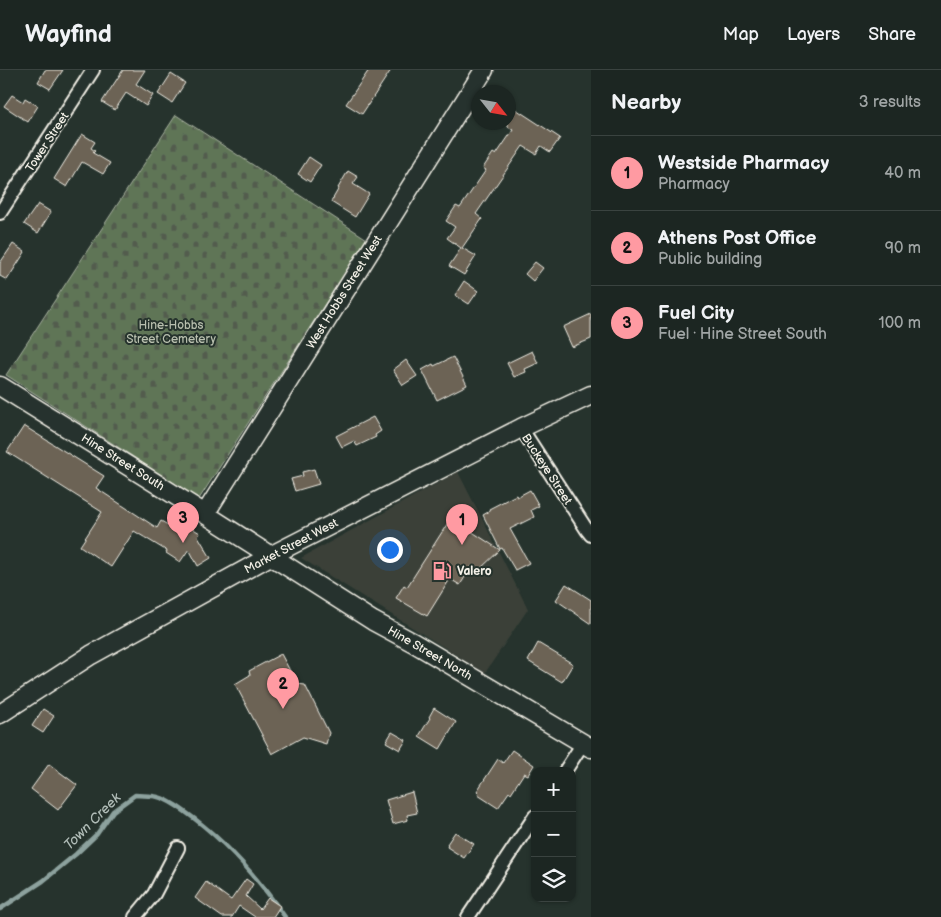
<!DOCTYPE html>
<meta charset="utf-8">
<style>
:root{--surface:#1c2622;--page:#252e2a;--text:#f1f3f6;--muted:#a0a5a5;--line:#3a4340;--accent:#ff9aa2}
body{margin:0;font-family:"Balsamiq Sans",sans-serif;background:var(--page);color:var(--text)}
.controls{position:absolute;right:15px;bottom:15px;display:grid;overflow:hidden;border-radius:10px;box-shadow:0 1px 4px #0004}
.controls button{width:45px;height:45px;display:grid;place-items:center;padding:0;border:0;border-bottom:1px solid var(--line);background:var(--surface);color:var(--text);font:25px sans-serif}
.compass{position:absolute;left:471px;top:15px;width:45px;height:45px;border-radius:50%;background:var(--surface);box-shadow:0 1px 4px #0004;rotate:121deg}
.you{position:absolute;left:389px;top:479px;width:18px;height:18px;margin:-12px;border:4px solid #fff;border-radius:50%;background:#1a73e8;box-shadow:0 0 0 8px #1a73e833}
.badge{display:grid;place-items:center;width:32px;height:32px;border-radius:50%;background:var(--accent);color:#111;font-size:16px;font-weight:700}
.pin{position:absolute;translate:-50% -41px;filter:drop-shadow(0 1px 2px #0008)}
.pin::after{content:'';position:absolute;top:26px;width:18px;height:15px;background:inherit;clip-path:polygon(0 0,100% 0,50% 100%)}
.list{margin:0;padding:0;list-style:none}
h2{display:flex;justify-content:space-between;align-items:center;height:65px;margin:0;padding:0 20px;font-size:21px}
h2 small{font-size:16px;font-weight:400;color:var(--muted)}
.list li{display:grid;grid-template-columns:32px 1fr auto;gap:15px;align-items:center;box-sizing:border-box;height:75px;padding:0 20px;border-top:1px solid var(--line)}
.list b{display:block;font-size:19px;white-space:nowrap}
.list p{margin:0;font-size:16px;white-space:nowrap;color:var(--muted)}
.list em{font-size:16px;font-style:normal;color:var(--muted)}
.icon{flex:none;width:28px;height:28px;fill:none;stroke:currentColor;stroke-width:2;stroke-linecap:round;stroke-linejoin:round}
.map{position:relative;flex:none;width:591px;height:847px;overflow:hidden}
header{display:flex;align-items:center;gap:30px;box-sizing:border-box;height:70px;padding:0 25px;background:var(--surface);border-bottom:1px solid var(--line)}
header strong{font-size:24px}
nav{display:flex;gap:28px;margin-inline-start:auto;font-size:18px}
main{display:flex}
aside{flex:1;background:var(--surface)}
.map>svg:first-child{display:block}
.built{fill:#3b4139}
.cemetery{fill:url(#cemetery-stones);stroke:#a9b2a0}
.lines{fill:none;stroke-linecap:round;stroke-linejoin:round}
.stream{stroke:#8da29e;stroke-width:4.5}
.building{fill:#6c6355;stroke:#f4f1e8}
.street-casing{stroke:#f4f1e8;stroke-width:16}
.secondary-casing{stroke:#f4f1e8;stroke-width:21}
.street{stroke:#26332d;stroke-width:12}
.secondary{stroke:#26332d;stroke-width:18}
.labels{text-anchor:middle;stroke-width:4;stroke-linejoin:round;paint-order:stroke}
.street-label{font-size:12px;fill:#f4f1e8;stroke:#26332d}
.park-label{font-size:12px;fill:#b8bfae;stroke:#26332d}
.poi-label{font-size:12px;font-weight:bold;fill:#f4f1e8;stroke:#26332d;text-anchor:start}
.water-label{font-size:14px;font-style:italic;fill:#b0bcb7;stroke:#26332d}
</style>
<header>
<strong>Wayfind</strong>
<nav><a>Map</a><a>Layers</a><a>Share</a></nav>
</header>
<main>
<div class="map">
<svg width="591" height="847" viewBox="0 0 591 847">
<defs>
<pattern id="cemetery-stones" width="16" height="16" patternUnits="userSpaceOnUse" patternTransform="scale(1.25)"><rect width="16" height="16" fill="#5e7457"/><path d="M2 7V4a2 2 0 0 1 4 0v3zM10 15v-3a2 2 0 0 1 4 0v3z" fill="#525c4e"/></pattern>
</defs>
<rect width="100%" height="100%" fill="#26332d"/>
<filter id="ink" filterUnits="userSpaceOnUse"><feTurbulence type="fractalNoise" baseFrequency=".02" numOctaves="2"/><feDisplacementMap in="SourceGraphic" scale="10" xChannelSelector="R" yChannelSelector="G"/><feConvolveMatrix kernelMatrix="1 2 1 2 8 2 1 2 1" color-interpolation-filters="sRGB"/></filter>
<g filter="url(#ink)">
<path class="built" d="M458 402 528 539 485 603 301 488Z"/>
<path class="cemetery" d="M176 45 367 169 199 429 6 305Z"/>
<g class="lines">
<path class="stream" d="M0 839 43 811 76 784 97 764 113 741 135 725C142 726 150 725 158 727 167 729 177 736 184 741 224 769 258 808 285 847"/>
</g>
<path class="building" d="M45 0H63L50 19 38 12Z
M123 0H145L136 14 153 25 146 36 126 23 115 40 102 32Z
M369 0H391L362 44 346 34Z
M171 4 185 13 172 33 158 24Z
M12 25 23 32 25 28 38 36 28 52 4 36Z
M508 34 560 68 550 82 541 76 536 84 523 76 476 144 482 149 462 178 476 186 464 205 449 196 461 178 447 168 455 157 446 151 456 136 460 138 486 100 483 98 493 83 496 85 513 60 508 57Z
M82 64 95 72 91 78 95 81 93 83 110 93 103 104 82 92 67 117 54 109Z
M309 87 321 95 310 112 298 104Z
M348 101 358 107 353 114 369 124 355 147 331 132 339 118H338Z
M38 134 51 142 38 163 24 154Z
M13 174 25 182 7 210 0 206V193Z
M535 192 543 198 533 211 525 204Z
M464 211 478 221 469 234 455 225Z
M591 244V269L572 277 563 257Z
M532 281 538 293 525 299 526 302 514 307 507 293Z
M453 287 467 315 437 330 422 300 433 294 434 296Z
M406 290 417 306 403 315 393 300Z
M373 347 381 361 375 365 376 367 357 376 354 371 342 377 336 366Z
M24 356 104 406 96 418 157 458 161 451 180 462 185 454 200 463 198 466 211 488 198 496 189 479 180 492 166 483 167 481 134 461 111 497 80 476 102 442 7 382Z
M314 399 319 414 295 421 291 409 303 406 302 402Z
M530 420 539 436 531 440 534 447 510 459 529 493 515 500 502 478 500 479 483 445 490 441 489 439 516 425 517 427Z
M451 448 500 480 479 500 472 496 460 515 450 509 427 546 396 528 404 515 407 517Z
M566 514 591 530V554L556 530Z
M538 573 573 594 562 612 528 591Z
M281 584 297 614 305 615 329 663 326 674 303 667 272 684 235 614 250 605 249 601Z
M434 638 456 652 440 679 419 666 430 648 429 647Z
M43 639 54 646 43 663 32 656Z
M392 662 406 670 400 680 386 672Z
M512 680 534 695 528 705 524 703 511 723 509 722 498 738 478 725 479 723 477 721 498 689 503 693Z
M49 694 77 715 58 740 31 719Z
M412 722 417 743 407 745 408 750 393 754 386 730Z
M455 762 474 774 464 788 447 777 448 775 447 774Z
M246 809 253 814 246 826 260 839 268 828 280 836 273 847H255L239 836 232 847H222L195 828 206 812 231 830Z"/>
<g class="lines">
<g class="street-casing">
<path id="street" d="M0 143 93 0
M521 358 587 460 591 465
M565 701 583 673
M135 847 154 824 178 778
M468 847 535 746"/>
</g>
<g class="secondary-casing">
<path id="secondary" d="M0 316 205 444 373 551 414 573 591 678
M205 444 484 0
M0 644 91 585 270 486 521 358 591 325"/>
</g>
<use href="#street" class="street"/>
<use href="#secondary" class="secondary"/>
</g>
</g>
<defs>
<g id="fuel-bare" transform="scale(1.5)"><path d="M-5.5-6h7V0h2V4h1.3V-2.5L3-4.5l.8-.8L6-3V5H2.5V1h-1V6h-7ZM-4.2-4.7v3.2H.2V-4.7Z" fill="#ff9aa2" stroke="#26332d" stroke-width="2.5" paint-order="stroke"/></g>
</defs>
<g fill-rule="evenodd">
<use href="#fuel-bare" x="442" y="501"/>
</g>
<g class="labels">
<g class="street-label">
<text transform="translate(47 72) rotate(-57)" y="4">Tower Street</text>
<text transform="translate(344 222) rotate(-58)" y="4">West Hobbs Street West</text>
<text transform="translate(123 392) rotate(32)" y="4">Hine Street South</text>
<text transform="translate(547 399) rotate(57)" y="4">Buckeye Street</text>
<text transform="translate(291 476) rotate(-28)" y="4">Market Street West</text>
<text transform="translate(430 583) rotate(30)" y="4">Hine Street North</text>
</g>
<g class="park-label">
<text x="171" y="259">Hine-Hobbs<tspan x="171" dy="14">Street Cemetery</tspan></text>
</g>
<g class="poi-label">
<text x="457" y="505">Valero</text>
</g>
<g class="water-label">
<text transform="translate(92 751) rotate(-45)" y="5">Town Creek</text>
</g>
</g>
</svg>
<div class="controls">
<button>+</button>
<button>−</button>
<button><svg class="icon" aria-label="layers" viewBox="0 0 24 24"><path d="M12 4l9 5-9 5-9-5zM3 14l9 5 9-5"/></svg></button>
</div>
<svg class="compass" viewBox="-18 -18 36 36"><path d="M0-13l5 13h-10z" fill="#e53935"/><path d="M0 13l5-13h-10z" fill="#a0a5a5"/></svg>
<div class="you"></div>
<div class="pin badge" style="left:462px;top:475px">1</div>
<div class="pin badge" style="left:283px;top:639px">2</div>
<div class="pin badge" style="left:183px;top:473px">3</div>
</div>
<aside>
<h2>Nearby<small>3 results</small></h2>
<ul class="list">
<li><span class="badge">1</span><div><b>Westside Pharmacy</b><p>Pharmacy</p></div><em>40 m</em></li>
<li><span class="badge">2</span><div><b>Athens Post Office</b><p>Public building</p></div><em>90 m</em></li>
<li><span class="badge">3</span><div><b>Fuel City</b><p>Fuel · Hine Street South</p></div><em>100 m</em></li>
</ul>
</aside>
</main>
